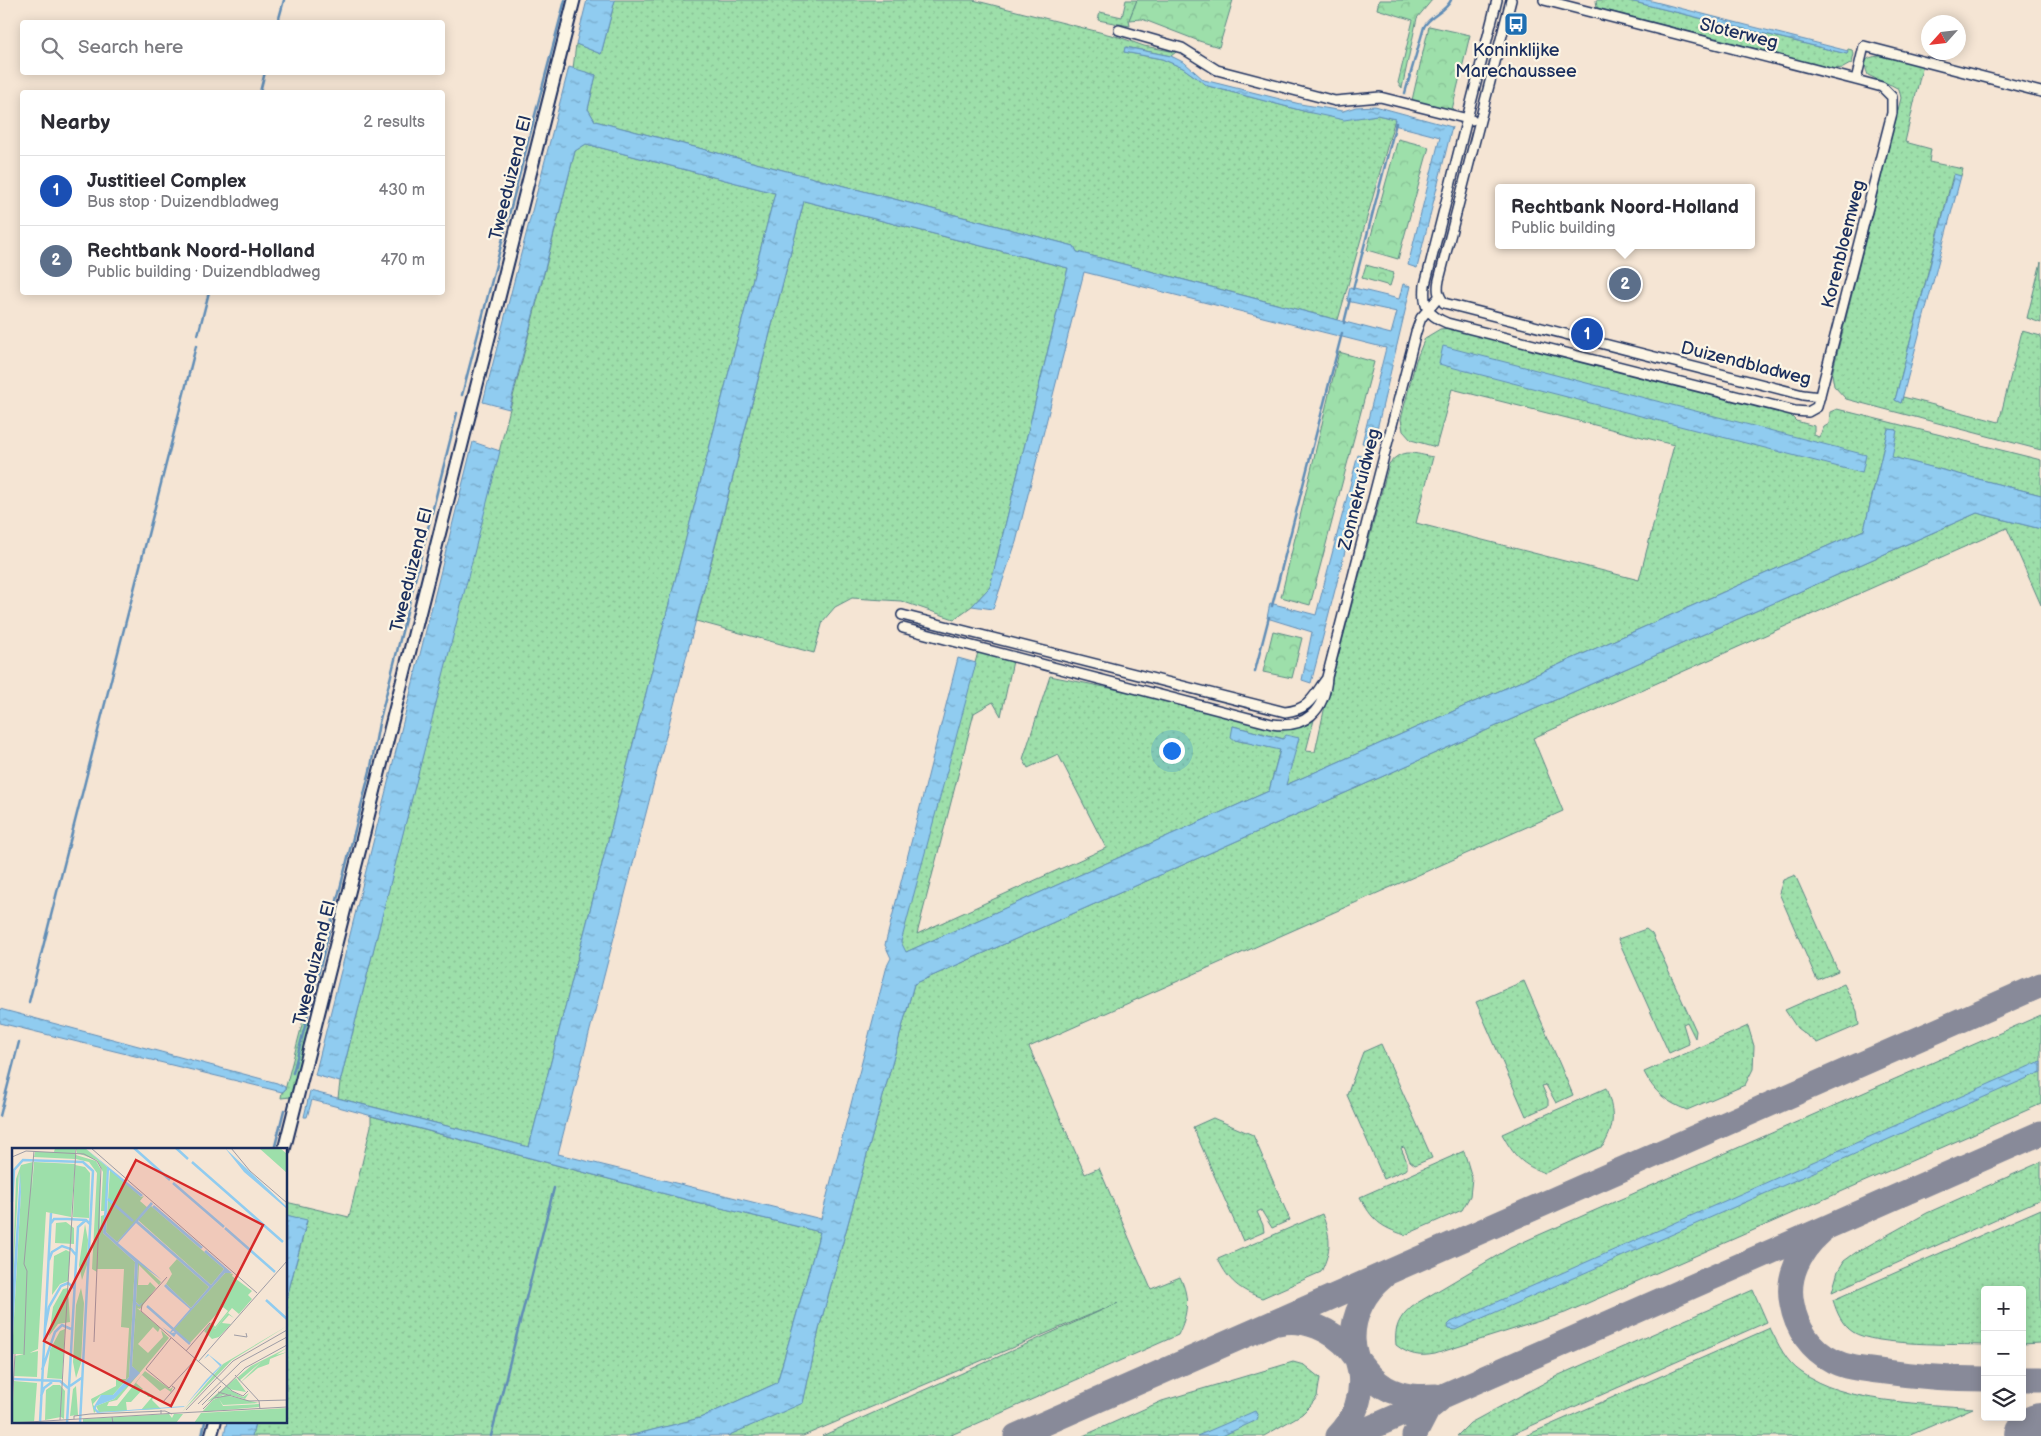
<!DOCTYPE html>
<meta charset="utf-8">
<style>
:root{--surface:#fff;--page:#f2f2f3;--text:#2b2b33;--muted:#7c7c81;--line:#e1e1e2;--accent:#7c3aed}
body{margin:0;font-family:"Balsamiq Sans",sans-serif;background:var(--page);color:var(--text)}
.controls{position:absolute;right:15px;bottom:15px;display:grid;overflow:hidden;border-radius:5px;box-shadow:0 2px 12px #0003}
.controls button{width:45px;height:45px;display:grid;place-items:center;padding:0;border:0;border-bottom:1px solid var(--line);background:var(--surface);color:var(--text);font:25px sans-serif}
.compass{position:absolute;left:1921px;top:15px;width:45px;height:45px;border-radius:50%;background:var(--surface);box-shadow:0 2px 12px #0003;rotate:243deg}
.you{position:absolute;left:1171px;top:750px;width:18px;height:18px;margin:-12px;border:4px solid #fff;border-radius:50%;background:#1a73e8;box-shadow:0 0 0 8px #1a73e833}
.badge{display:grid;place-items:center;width:32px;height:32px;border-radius:50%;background:var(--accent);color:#fff;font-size:16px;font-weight:700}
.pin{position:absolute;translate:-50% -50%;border:2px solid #fff;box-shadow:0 1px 5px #0006}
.popup{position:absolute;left:1495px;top:184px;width:260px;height:65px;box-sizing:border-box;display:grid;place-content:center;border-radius:5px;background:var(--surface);filter:drop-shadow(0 1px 4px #0005);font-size:16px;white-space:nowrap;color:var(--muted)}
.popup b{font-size:19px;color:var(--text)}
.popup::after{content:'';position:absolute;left:50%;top:100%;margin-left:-10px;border:10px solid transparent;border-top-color:var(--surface)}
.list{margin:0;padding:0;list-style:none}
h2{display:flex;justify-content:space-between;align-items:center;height:65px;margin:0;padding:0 20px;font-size:21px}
h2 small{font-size:16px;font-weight:400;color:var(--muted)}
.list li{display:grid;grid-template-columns:32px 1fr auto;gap:15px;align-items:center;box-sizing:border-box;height:70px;padding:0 20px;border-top:1px solid var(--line)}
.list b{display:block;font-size:19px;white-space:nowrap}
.list p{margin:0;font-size:16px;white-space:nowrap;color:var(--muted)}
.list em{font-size:16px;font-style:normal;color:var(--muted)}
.icon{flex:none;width:28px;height:28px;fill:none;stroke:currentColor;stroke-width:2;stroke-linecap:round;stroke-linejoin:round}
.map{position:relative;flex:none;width:2041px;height:1436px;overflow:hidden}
.search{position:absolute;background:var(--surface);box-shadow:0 2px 12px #0003;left:20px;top:20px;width:425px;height:55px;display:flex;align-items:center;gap:12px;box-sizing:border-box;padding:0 18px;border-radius:5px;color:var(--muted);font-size:19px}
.panel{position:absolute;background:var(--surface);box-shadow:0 2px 12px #0003;left:20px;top:90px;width:425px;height:205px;border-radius:5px}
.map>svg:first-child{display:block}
.grass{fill:url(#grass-dots);stroke:#5c8784}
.forest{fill:url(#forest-crowns);stroke:#5c8784}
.water{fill:url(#water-ripples);stroke:#618db6}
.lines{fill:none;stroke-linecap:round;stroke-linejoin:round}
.stream{stroke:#618db6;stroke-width:2.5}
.taxiway{stroke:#888a99;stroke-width:25}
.runway{stroke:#888a99;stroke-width:62}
.minor-casing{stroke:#1b2f5e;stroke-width:12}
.tertiary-casing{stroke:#1b2f5e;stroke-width:15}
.minor{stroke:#fcf5e5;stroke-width:9}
.tertiary{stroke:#fcf5e5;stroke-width:11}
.labels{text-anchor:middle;stroke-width:4.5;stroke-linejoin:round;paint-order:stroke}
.street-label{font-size:18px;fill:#1b2f5e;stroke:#fcf5e5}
.poi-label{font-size:18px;fill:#1b2f5e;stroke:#fcf5e5}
.inset-river{fill:none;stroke:#90ccf0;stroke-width:2.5}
.inset-road{fill:none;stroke:#9e9ca5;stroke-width:1}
.view{fill:#d62828;fill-opacity:0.15;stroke:#d62828;stroke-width:2.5}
.inset-edge{fill:none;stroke:#1b2f5e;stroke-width:2.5}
</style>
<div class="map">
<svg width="2041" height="1436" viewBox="0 0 2041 1436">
<defs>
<pattern id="grass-dots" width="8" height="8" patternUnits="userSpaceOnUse" patternTransform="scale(1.25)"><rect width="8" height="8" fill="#9ddfaa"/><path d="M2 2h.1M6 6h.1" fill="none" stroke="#87c095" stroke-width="1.8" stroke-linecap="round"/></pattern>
<pattern id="forest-crowns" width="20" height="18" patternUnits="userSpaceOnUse" patternTransform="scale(1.25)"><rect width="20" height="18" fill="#9ddfaa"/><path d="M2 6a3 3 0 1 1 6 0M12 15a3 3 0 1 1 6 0" fill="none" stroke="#87c095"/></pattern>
<pattern id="water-ripples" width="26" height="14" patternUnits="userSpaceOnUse" patternTransform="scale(1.25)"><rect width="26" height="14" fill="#90ccf0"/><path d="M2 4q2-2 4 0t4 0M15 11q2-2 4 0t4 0" fill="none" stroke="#75a6c6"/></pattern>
</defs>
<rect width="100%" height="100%" fill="#f5e5d4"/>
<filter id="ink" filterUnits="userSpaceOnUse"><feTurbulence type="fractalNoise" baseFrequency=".02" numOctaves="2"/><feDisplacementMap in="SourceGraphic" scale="10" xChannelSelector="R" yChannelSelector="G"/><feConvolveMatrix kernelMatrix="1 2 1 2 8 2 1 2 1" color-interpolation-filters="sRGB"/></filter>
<g filter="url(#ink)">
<path class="grass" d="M615 0H973L1119 37 1144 46 1176 52 1171 56 1126 47 1124 52 1162 59 1183 68 1208 86 1307 112 1363 117 1377 115 1395 119 1338 320 1077 252 1074 246 595 121 588 109 596 75 573 69 576 44 601 54Z
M1126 0H1137L1129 20 1130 26 1098 20 1100 12 1122 17Z
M1596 0H1626L1847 54 1848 49 1852 50 1854 54 1852 63 1843 68 1834 69 1597 8Z
M1880 56 1921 65 1922 68 1905 142 1931 149 1929 162 1963 169 1961 176 1953 175 1895 400 1901 403 1903 397 1999 422 2022 331 2041 336V450L1846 399 1834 386 1832 374 1901 98 1899 89C1889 83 1879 81 1868 75 1863 62 1864 57 1880 56Z
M586 144 775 193 529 1147 338 1098 340 1082 575 151Z
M804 201 1068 268 990 587 972 606 954 619 901 601 852 598 835 607 823 621 814 653 696 621Z
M2041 262V323L2027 318Z
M1452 328 1789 414 1796 421 1814 426V435L1819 437 1824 427 1829 424 1830 412 1837 409 2041 460V495L1891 457 1897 430 1888 429 1864 530 1286 785 1284 739 1233 726 1235 740 1280 749 1269 791 895 957 978 652 1013 661 1001 716 993 702 974 713 917 934 1106 848 1058 754 1028 768 1023 759 1050 676 1149 696 1278 729 1289 728 1315 716 1306 751 1315 752 1325 706 1389 464C1402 447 1415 454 1433 457L1416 523 1639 580 1674 445 1452 389 1436 447 1411 440 1403 431 1401 419 1416 360 1425 338 1440 329Z
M1977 513 2041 529V605L2007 528 1533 738 1563 811 1029 1047 1085 1174 1099 1168 1151 1289 1180 1277C1190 1298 1188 1314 1178 1335L949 1436H822L1118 1303 803 1436H727L803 1402 820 1325 914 984Z
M1795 875 1838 971 1817 980 1779 893 1783 880Z
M1646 929 1652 934 1696 1031 1695 1038 1687 1022 1683 1024 1689 1044 1669 1053 1618 939Z
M1524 981 1573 1095 1556 1103 1546 1085 1542 1086 1548 1100V1106L1526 1116 1476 1002Z
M1844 984 1857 1011 1859 1025 1817 1043 1797 1028 1785 1010Z
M2041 1015V1104L1565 1313 1435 1354C1419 1357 1409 1355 1396 1345 1394 1328 1399 1317 1412 1306L1510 1248 1532 1238Z
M303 1021 311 1022 291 1097 281 1098 282 1092 285 1090Z
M1748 1026 1754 1046 1753 1069 1745 1085 1687 1110C1666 1102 1654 1092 1644 1072Z
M1381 1044 1432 1158 1415 1165 1410 1161 1404 1147 1401 1148 1407 1162V1169L1384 1179 1347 1095 1363 1052Z
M1606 1088C1614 1111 1616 1125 1603 1146L1545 1173C1522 1165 1514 1156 1502 1134Z
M371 1116 688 1200 820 1232 777 1383 700 1418 629 1436H252L255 1422H286V1301L307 1221 286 1215V1202L349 1217 371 1126Z
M1213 1118 1253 1135 1290 1220 1272 1228 1261 1210 1257 1212 1263 1225 1264 1232 1243 1241 1193 1127Z
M1464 1151 1472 1178 1470 1196 1462 1210 1405 1235C1380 1227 1372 1220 1360 1197Z
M2041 1162V1199L1832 1292 1838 1271 1844 1261 1855 1253 1927 1213Z
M2041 1209V1343L2022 1344V1290H1985V1345C1957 1344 1874 1346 1853 1332 1842 1325 1837 1313 1833 1300Z
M1322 1214C1331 1237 1332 1249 1321 1272L1262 1298C1240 1290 1229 1282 1218 1259Z
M1753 1290 1767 1322 1508 1436H1457L1470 1423 1559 1375Z
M1770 1328C1778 1344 1786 1362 1801 1372 1842 1403 1922 1403 1973 1408L1908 1436H1525Z
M1293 1362 1304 1365 1320 1378 1317 1397 1310 1406 1302 1414 1264 1436H1083L1162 1401Z"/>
<path class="forest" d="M1137 0H1233L1219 47 1199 41 1142 19 1129 20Z
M1379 0H1432L1417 18 1402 88 1398 83 1413 20 1377 9Z
M1429 26 1470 35 1450 118 1410 109Z
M1398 139 1429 147 1398 259 1367 250Z
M1366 265 1394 273 1390 286 1362 278Z
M1339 352 1374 362 1310 605 1281 597Z
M1273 631 1302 638 1292 678 1263 672Z"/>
<path class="water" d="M587 0H615L601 54 576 44Z
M1626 0H1648L1848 51 1847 54Z
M1125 47 1171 56 1185 63 1204 80 1300 104 1343 111 1356 107 1375 106 1452 127 1417 268 1408 265 1440 137 1394 125 1395 119 1377 115 1344 120 1307 112 1208 86 1183 68 1162 59 1124 52Z
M569 67 596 75 588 109 595 121 1074 246 1077 252 1391 334 1397 312 1347 301 1350 287 1399 299 1403 284 1411 286 1373 446 1362 443 1386 348 1084 272 1016 542 993 609 972 606 990 587 1068 268 804 201 558 1154 821 1219 887 966 891 958 885 945 958 658 976 663 901 942 906 952 1269 791 1280 750 1235 740 1231 737 1233 726 1283 739 1286 735 1299 738 1286 785 1864 530 1888 429 1897 430 1892 457 2041 495V529L1977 513 914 984 820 1325 803 1403 727 1436H629L700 1418 777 1383 820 1232 688 1200 312 1100 307 1117H304L310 1091 529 1147 775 193 586 144 575 151 509 409 483 402Z
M1954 174 1961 176 1901 403 1895 400Z
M1443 346 1866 455 1862 473 1439 364Z
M473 442 500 451 340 1082 315 1075Z
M1358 455 1369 458 1311 683 1302 680 1312 632 1267 618 1270 603 1316 615Z
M0 1009 277 1083 285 1087V1090L282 1092 0 1023Z
M2041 1061V1072L1455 1330 1449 1329 1448 1325 1451 1322Z
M286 1215 307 1220 286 1301Z
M1255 1411 1258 1416 1257 1420 1222 1436H1197Z
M227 1422H255L252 1436H224Z"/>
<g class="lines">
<path class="stream" d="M278 22 284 0
M260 92 265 72
M1405 93 1424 27C1430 15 1446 12 1451 0
M1353 289 1396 123
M1344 323 1350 299
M198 335 209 292
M462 395 565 0
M1272 606 1342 333
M1255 671 1269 617
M29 1002 196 346
M293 1073 371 767 379 723 457 413
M0 1116 19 1042
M274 1150 284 1110
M202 1436 205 1422
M491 1436 554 1188"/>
<path class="taxiway" d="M1820 1233C1800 1251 1786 1276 1792 1304 1796 1328 1811 1350 1833 1361 1847 1368 1862 1369 1878 1371 1913 1376 1949 1379 1985 1379
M1278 1323C1304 1317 1333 1330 1350 1350 1363 1367 1376 1387 1398 1393 1410 1397 1423 1397 1436 1396
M2022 1379H2041
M1016 1436 2041 985
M1338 1436C1355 1419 1363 1396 1360 1372 1358 1360 1353 1350 1353 1338 1353 1314 1365 1292 1383 1277
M1352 1436 2041 1133
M1414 1436 1428 1409 1439 1400"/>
<path class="runway" d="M2036 1436 2041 1434"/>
<g class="minor-casing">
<path id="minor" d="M1497 0 1425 285C1423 307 1427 315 1447 323L1795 411 1808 412 1817 407 1892 113V97L1882 87 1856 80 1544 0
M1511 0 1439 280C1437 290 1438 295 1444 303L1803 395 1820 397
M1119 30 1182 48 1217 70 1335 101 1380 97 1472 120
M1856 80 1864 46 2041 92
M902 615 1285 712C1311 709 1313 696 1327 678
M903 628 1272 724C1305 729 1325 711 1327 677L1416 332 1421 318 1439 297"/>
</g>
<g class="tertiary-casing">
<path id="tertiary" d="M284 1150 574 0
M211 1436 215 1422"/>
</g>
<use href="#minor" class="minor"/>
<use href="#tertiary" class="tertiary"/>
</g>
</g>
<defs>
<g id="bus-square" transform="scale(1.25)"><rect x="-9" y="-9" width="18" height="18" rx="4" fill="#1f6fb2" stroke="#fcf5e5"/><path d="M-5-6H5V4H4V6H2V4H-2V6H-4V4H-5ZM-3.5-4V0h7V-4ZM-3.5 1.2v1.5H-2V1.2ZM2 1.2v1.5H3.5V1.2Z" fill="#fff"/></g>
</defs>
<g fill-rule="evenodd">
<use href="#bus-square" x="1516" y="24"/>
</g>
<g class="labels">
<g class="street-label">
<text transform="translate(1739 33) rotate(14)" y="6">Sloterweg</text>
<text transform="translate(510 178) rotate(-76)" y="6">Tweeduizend El</text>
<text transform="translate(1843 244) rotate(-76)" y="6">Korenbloemweg</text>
<text transform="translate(1746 363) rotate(14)" y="6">Duizendbladweg</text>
<text transform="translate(1359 489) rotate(-76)" y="6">Zonnekruidweg</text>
<text transform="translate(411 570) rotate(-76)" y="6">Tweeduizend El</text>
<text transform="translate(314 963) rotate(-76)" y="6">Tweeduizend El</text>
</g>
<g class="poi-label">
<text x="1516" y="56">Koninklijke<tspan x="1516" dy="21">Marechaussee</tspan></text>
</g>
</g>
<g transform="translate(12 1148)">
<rect width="275" height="275" fill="#f5e5d4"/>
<path d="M43 0H63V11L22 9 23 4H42ZM64 0H73L95 19 94 64 91 85 123 114 117 229 101 247H89L81 256 84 263 82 265 79 251 104 238V231H114L117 180 109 179 112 121H85V124L80 121 85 25 77 14 64 11V7L84 13 88 20V85L89 68 92 67 93 63H89L91 24 85 12 65 5ZM247 0H268L275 6V25ZM21 14 20 41 22 14 63 16 59 69 34 64 26 201 15 206H0L9 44 7 24 0 148 4 31 9 17ZM63 17 73 19 78 25 77 70 61 69ZM98 21 129 49 132 48 128 53 136 60 105 94 94 84ZM139 58 212 121 199 137 126 72ZM54 74 62 80V96L43 95 44 75ZM73 76 76 92 75 117 70 132 67 117ZM54 102 58 104 56 133 48 136 40 147 42 108ZM165 111 197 139 179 160 154 136 160 126 157 120ZM126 113 149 134 147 137 127 117 126 137H136L138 134 144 140 128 161 125 160 148 180 146 184 141 179 126 196 136 205 151 189 149 182 157 190 105 252 97 254 95 258H105L133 223 158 241 161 239 159 244 153 240 148 243 130 227 124 235 131 241 119 254H114L115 263 87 264 84 258 102 251 125 224 120 218 124 156 127 157 124 154ZM214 124 221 126 220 128 240 143 236 147 240 151 227 166 220 160 203 181 198 176 200 174 203 179 216 163 211 159 178 195 162 181ZM56 140 58 174 46 176 37 188 41 159 51 141ZM69 140 72 155 69 215 64 230 61 214 64 157ZM275 178 220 212 170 264 211 216ZM53 181 50 231 35 230 38 202 48 183ZM275 200 264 207 275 204 258 211 257 216 246 220 228 235 249 214 227 233 226 229 239 218ZM26 203 25 229 2 228 3 208ZM224 230 234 244 216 241 231 249 237 245 233 251 214 246 195 254ZM2 233 25 235 22 275 0 274ZM41 237H48L53 243 52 271 49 269 33 272 34 242ZM64 238 66 267 58 268 61 241ZM132 242 142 248 140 252 149 261 129 262 140 249H136ZM213 247 247 255 211 257 207 251 211 258 247 256V259L190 264 201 252ZM275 260V275H182L189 265ZM157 266 160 270 162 266H171L164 275H129V272V275H71V271Z" fill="#9ddfaa"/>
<path d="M216 165 222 170 217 167 210 175 219 176 207 189 200 191 192 183 198 176 203 181Z" fill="#9ddfaa"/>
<path d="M73 0 131 47 129 49 97 22 94 84 105 94 139 54 141 56 126 73 199 137 212 121 192 104 194 102 220 125H213L159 185 165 184 162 189 150 179 158 184 178 161 157 143 152 138 154 136 179 160 197 139 124 75 106 95 150 132 126 115 124 154 127 157 131 154 127 159 124 156 120 218 128 225 102 251 84 258V261L88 264 173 258 195 231 208 218 197 207 192 211 196 206 210 217 172 259 85 265 81 260 89 247H101L117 229 123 114 91 85 95 19ZM213 0 275 59V61L232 24ZM8 24 9 44 0 203V148ZM142 57 191 99 189 101 140 59Z" fill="#90ccf0"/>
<path class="inset-river" d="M122 0 158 32M164 0 176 11M180 14 271 94M161 35 212 79M96 51 121 73M0 54 2 22 11 12 71 14 81 23 68 275M39 75 42 71H55L74 72 79 77M213 80 263 124M37 112 40 104 50 98 59 101 64 107M254 152 275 171M135 158 178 196M33 180 37 159 49 138 56 135 62 140M30 222 43 184 50 177 59 181M0 231 48 233 56 240M58 238 71 229M29 248 32 240 40 234M28 275 39 65M55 275 66 79 74 72"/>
<path class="inset-road" d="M79 0 245 145M219 0 238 23 275 55M0 9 14 3 72 6 85 13 89 20 82 194M155 129 130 157 129 163 220 243 231 248 236 243M222 187 235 189 234 185M174 203 198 175M12 207 15 123 12 116 22 3M186 214 275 113M134 221 159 190M134 221 157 240 184 211M223 227 247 253 248 261M206 244 237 253 275 252M203 250 219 247M151 254 163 240 160 238M186 256 229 214 275 189M190 257 209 238M0 260 3 206M191 261 233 220 275 197M149 262V266L275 259M174 262 221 213 275 182M62 271V268L78 266 153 263 160 266M48 272 64 0M0 275 100 269M101 275 100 269 149 266"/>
<path class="view" d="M124 12 251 77 159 258 32 193Z"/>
<rect width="275" height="275" class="inset-edge"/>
</g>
</svg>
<div class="controls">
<button>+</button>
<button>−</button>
<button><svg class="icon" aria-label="layers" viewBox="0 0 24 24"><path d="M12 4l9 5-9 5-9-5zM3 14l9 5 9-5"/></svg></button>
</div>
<svg class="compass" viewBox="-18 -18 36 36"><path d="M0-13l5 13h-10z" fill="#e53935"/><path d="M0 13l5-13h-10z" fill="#7c7c81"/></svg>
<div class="you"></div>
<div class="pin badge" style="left:1587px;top:334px;background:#1a4fb4">1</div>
<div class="pin badge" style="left:1625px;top:284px;background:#5c6f8a">2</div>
<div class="popup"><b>Rechtbank Noord-Holland</b>Public building</div>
<div class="search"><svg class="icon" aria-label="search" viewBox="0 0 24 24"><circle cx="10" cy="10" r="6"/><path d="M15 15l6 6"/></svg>Search here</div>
<section class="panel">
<h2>Nearby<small>2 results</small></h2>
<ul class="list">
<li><span class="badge" style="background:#1a4fb4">1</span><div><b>Justitieel Complex</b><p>Bus stop · Duizendbladweg</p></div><em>430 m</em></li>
<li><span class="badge" style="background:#5c6f8a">2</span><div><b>Rechtbank Noord-Holland</b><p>Public building · Duizendbladweg</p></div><em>470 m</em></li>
</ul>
</section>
</div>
